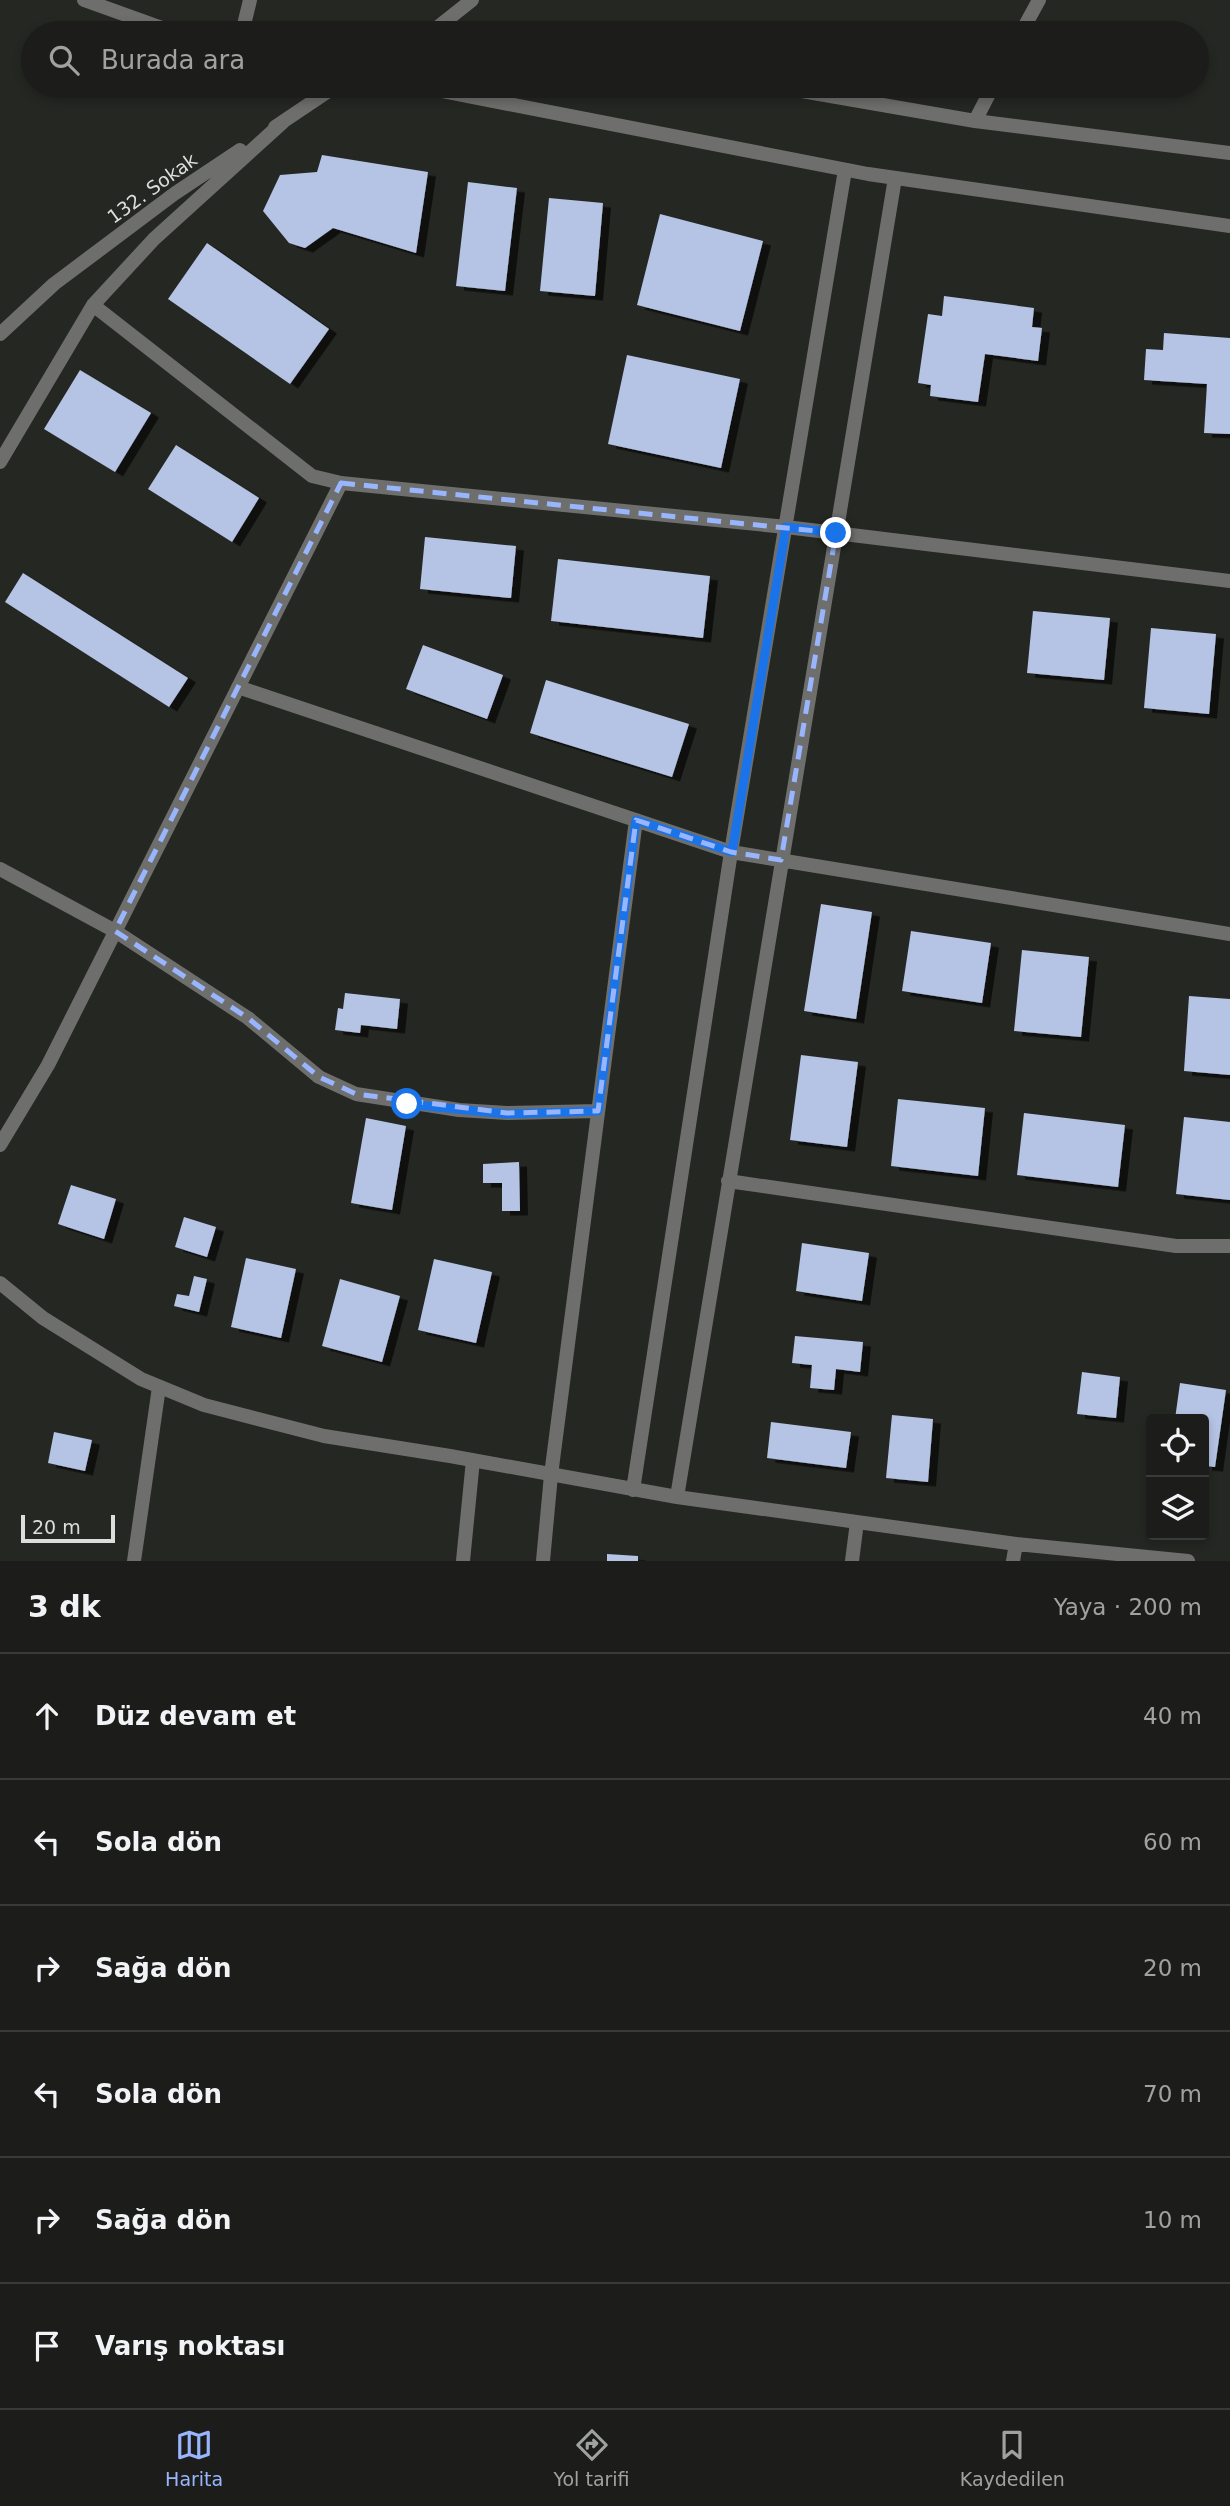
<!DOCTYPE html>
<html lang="tr">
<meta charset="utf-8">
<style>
:root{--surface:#1c1d1a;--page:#292a27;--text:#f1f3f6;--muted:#a0a2a2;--line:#3a3b39;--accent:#98b5fd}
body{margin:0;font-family:"DejaVu Sans",sans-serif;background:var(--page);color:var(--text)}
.controls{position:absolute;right:21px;bottom:21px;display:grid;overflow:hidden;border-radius:7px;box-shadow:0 4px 10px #0003}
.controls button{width:63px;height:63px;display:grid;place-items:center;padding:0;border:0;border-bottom:2px solid var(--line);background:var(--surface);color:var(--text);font:35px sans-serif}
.scale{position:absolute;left:21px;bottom:18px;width:94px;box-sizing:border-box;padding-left:7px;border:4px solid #dddedc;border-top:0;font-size:19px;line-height:24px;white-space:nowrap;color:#dddedc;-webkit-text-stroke:5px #252723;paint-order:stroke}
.stop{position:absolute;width:21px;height:21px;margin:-16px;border:5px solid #1a73e8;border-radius:50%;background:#fff}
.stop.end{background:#1a73e8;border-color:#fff;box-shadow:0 2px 7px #0008}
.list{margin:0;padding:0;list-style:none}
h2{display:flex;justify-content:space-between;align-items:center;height:91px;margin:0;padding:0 28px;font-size:30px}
h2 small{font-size:23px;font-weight:400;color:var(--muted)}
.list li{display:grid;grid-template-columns:46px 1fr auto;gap:21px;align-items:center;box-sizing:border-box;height:126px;padding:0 28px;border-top:2px solid var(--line)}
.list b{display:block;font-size:26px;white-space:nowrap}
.list em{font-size:23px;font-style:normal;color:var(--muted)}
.icon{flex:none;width:38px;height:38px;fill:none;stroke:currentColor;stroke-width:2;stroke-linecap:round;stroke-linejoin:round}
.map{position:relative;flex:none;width:1230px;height:1561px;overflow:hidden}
.search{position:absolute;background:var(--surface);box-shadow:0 4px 10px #0003;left:21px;right:21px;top:21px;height:77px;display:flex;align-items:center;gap:18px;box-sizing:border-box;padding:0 24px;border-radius:38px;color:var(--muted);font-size:26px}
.sheet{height:847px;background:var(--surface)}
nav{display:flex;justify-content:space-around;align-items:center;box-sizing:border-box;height:98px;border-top:2px solid var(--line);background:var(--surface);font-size:19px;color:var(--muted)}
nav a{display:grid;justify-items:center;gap:4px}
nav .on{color:var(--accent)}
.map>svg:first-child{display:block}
.building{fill:#b5c3e4;filter:url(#shadow)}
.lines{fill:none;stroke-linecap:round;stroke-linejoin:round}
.minor{stroke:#6e6f6d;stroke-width:14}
.tertiary{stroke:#6e6f6d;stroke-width:14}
.route{stroke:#1a73e8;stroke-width:9}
.marked{fill:none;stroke:#98b5fd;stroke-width:5;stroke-dasharray:14 9;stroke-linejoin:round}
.labels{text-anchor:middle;stroke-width:7;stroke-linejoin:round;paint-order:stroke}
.street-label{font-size:19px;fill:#dddedc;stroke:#252723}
</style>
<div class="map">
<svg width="1230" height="1561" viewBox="0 0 1230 1561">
<defs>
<filter id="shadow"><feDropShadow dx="8" dy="4.5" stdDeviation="0" flood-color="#0009"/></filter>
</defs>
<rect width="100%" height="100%" fill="#252723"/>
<path class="building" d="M322 155 428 172 416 253 333 228 305 248 289 243 263 211 280 175 317 172Z
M468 182 517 188 505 291 456 286Z
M549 198 603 203 595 296 540 291Z
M660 214 763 241 740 331 637 305Z
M207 243 329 329 290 384 168 299Z
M944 296 1034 308 1032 327 1042 328 1038 361 985 354 978 402 930 396 931 385 918 383 928 314 942 316Z
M1164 333 1230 338V434L1204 433 1207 384 1144 380 1146 349 1163 350Z
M627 355 740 379 721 468 608 444Z
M80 370 151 413 115 472 44 429Z
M176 445 259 498 232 542 148 489Z
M425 537 516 546 511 598 420 589Z
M558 559 710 576 703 638 551 621Z
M23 573 188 678 169 707 5 602Z
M1033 611 1110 618 1104 680 1027 673Z
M1151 628 1216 634 1209 714 1144 708Z
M423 645 503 675 487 719 406 689Z
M546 680 689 724 672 777 530 733Z
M821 904 872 912 856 1019 804 1011Z
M911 931 991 943 982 1003 902 991Z
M1022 950 1089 957 1081 1037 1014 1031Z
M345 993 400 999 397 1029 361 1025 360 1033 335 1030 338 1008 343 1009Z
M1189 996 1230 999V1075L1184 1071Z
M801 1055 858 1062 847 1147 790 1140Z
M898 1099 985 1108 978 1176 891 1166Z
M1024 1113 1125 1125 1118 1187 1017 1175Z
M1184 1117 1230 1122V1200L1176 1194Z
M366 1118 406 1126 392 1210 351 1203Z
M519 1162 520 1211H502V1183H483V1164Z
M71 1185 116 1199 104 1239 58 1224Z
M184 1217 216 1227 207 1257 175 1247Z
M802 1243 869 1253 862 1301 796 1291Z
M246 1258 296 1269 281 1338 231 1327Z
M434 1259 492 1272 476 1343 418 1330Z
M194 1276 207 1279 199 1312 174 1306 177 1294 189 1296Z
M340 1279 400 1296 382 1362 322 1346Z
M795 1336 863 1342 860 1372 836 1369 834 1390 810 1388 812 1365 792 1363Z
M1082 1372 1120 1377 1116 1418 1077 1414Z
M1180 1383 1226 1390 1215 1467 1204 1466V1419H1175Z
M892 1415 933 1419 928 1482 886 1478Z
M771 1422 851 1432 846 1468 767 1458Z
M54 1432 92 1440 85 1471 48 1463Z
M607 1554 638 1556V1561H607Z"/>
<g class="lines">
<path class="minor" d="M438 27 474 33
M242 33 250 0
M427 33 438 27 472 0
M1021 33 1039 0
M773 86 975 121 1230 153
M975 121 993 86
M275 127 336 86
M93 305 312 476 341 483 786 527 1230 581
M0 334 54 284 174 194 240 150
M0 462 93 305 154 239 283 122
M238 687 731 852 1230 934
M0 869 115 931 248 1018 319 1077 356 1094 459 1110 507 1113 598 1111
M0 1145 48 1065 341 483
M728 1181 1176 1246H1230
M0 1283 43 1318 141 1379 204 1405 324 1436 450 1456 677 1497 1016 1544 1188 1561
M633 1490 731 852 845 170
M677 1497 895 178
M134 1561 159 1387
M463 1561 473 1460
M543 1561 551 1475 636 820
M852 1561 857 1522
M1013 1561 1016 1544"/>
<path class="tertiary" d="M84 0 176 33
M416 86 868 174 1230 226"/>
</g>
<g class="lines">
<path class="route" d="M407 1104 507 1114 598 1111 636 820 732 852 786 527 836 533"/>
</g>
<path class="marked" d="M341 483 836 533 781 860 731 852 636 820 598 1111 507 1113 356 1094 319 1077 248 1018 115 931Z"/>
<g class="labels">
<g class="street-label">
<text transform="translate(152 188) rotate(-36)" y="7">132. Sokak</text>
</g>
</g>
</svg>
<div class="controls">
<button><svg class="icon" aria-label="locate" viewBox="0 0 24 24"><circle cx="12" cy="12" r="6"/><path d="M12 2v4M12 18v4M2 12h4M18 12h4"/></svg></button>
<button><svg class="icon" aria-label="layers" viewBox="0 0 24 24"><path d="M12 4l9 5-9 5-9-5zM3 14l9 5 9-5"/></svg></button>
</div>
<div class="scale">20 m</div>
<div class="stop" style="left:407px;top:1104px"></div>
<div class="stop end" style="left:836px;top:533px"></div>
<div class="search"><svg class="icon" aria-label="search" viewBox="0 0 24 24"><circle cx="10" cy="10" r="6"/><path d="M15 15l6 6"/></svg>Burada ara</div>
</div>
<section class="sheet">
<h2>3 dk<small>Yaya · 200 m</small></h2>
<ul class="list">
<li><svg class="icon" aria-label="ahead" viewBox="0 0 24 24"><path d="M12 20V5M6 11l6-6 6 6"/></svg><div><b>Düz devam et</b></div><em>40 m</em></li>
<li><svg class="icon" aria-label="left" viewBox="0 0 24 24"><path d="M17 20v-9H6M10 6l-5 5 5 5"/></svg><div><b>Sola dön</b></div><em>60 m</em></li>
<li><svg class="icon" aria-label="right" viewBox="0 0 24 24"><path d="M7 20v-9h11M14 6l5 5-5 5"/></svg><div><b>Sağa dön</b></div><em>20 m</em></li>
<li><svg class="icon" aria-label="left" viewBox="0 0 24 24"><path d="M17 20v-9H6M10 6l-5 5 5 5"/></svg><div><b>Sola dön</b></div><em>70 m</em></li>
<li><svg class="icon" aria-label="right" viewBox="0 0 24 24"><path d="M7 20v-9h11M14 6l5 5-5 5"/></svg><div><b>Sağa dön</b></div><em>10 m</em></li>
<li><svg class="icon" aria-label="arrive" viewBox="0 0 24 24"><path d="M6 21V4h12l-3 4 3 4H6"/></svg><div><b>Varış noktası</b></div></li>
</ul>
</section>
<nav>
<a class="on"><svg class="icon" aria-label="map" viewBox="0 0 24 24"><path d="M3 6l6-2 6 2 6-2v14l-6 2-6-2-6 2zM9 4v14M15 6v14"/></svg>Harita</a>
<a><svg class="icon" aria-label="directions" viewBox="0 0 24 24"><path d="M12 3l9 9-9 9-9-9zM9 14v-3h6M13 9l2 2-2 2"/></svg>Yol tarifi</a>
<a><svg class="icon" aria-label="saved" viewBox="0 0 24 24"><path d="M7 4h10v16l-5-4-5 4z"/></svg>Kaydedilen</a>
</nav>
